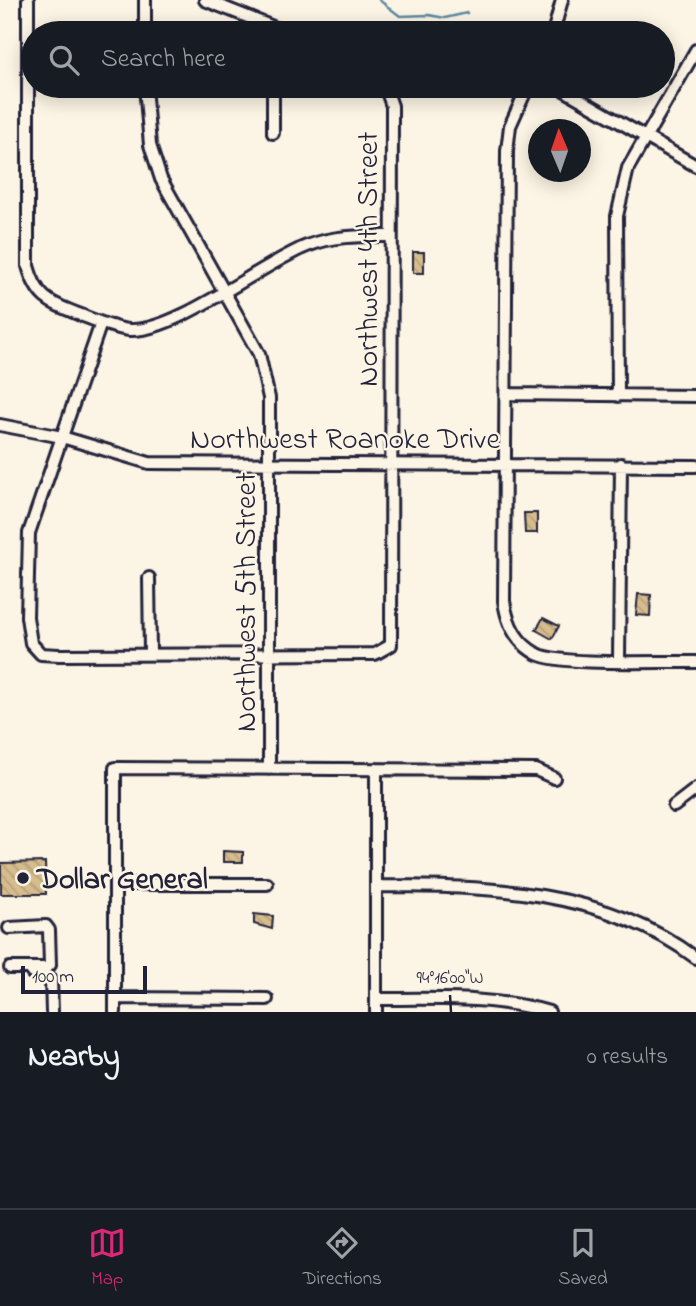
<!DOCTYPE html>
<meta charset="utf-8">
<style>
:root{--surface:#171b24;--page:#20242c;--text:#f1f3f6;--muted:#9ea1a6;--line:#363941;--accent:#db2777}
body{margin:0;font-family:"Indie Flower",sans-serif;background:var(--page);color:var(--text)}
.compass{position:absolute;left:528px;top:119px;width:63px;height:63px;border-radius:50%;background:var(--surface);box-shadow:0 4px 18px #0003;rotate:358deg}
.scale{position:absolute;left:21px;bottom:18px;width:126px;box-sizing:border-box;padding-left:7px;border:4px solid #22223b;border-top:0;font-size:19px;line-height:24px;white-space:nowrap;color:#22223b;-webkit-text-stroke:5px #fcf5e5;paint-order:stroke}
.list{margin:0;padding:0;list-style:none}
h2{display:flex;justify-content:space-between;align-items:center;height:91px;margin:0;padding:0 28px;font-size:30px}
h2 small{font-size:23px;font-weight:400;color:var(--muted)}
.icon{flex:none;width:38px;height:38px;fill:none;stroke:currentColor;stroke-width:2;stroke-linecap:round;stroke-linejoin:round}
.map{position:relative;flex:none;width:696px;height:1012px;overflow:hidden}
.search{position:absolute;background:var(--surface);box-shadow:0 4px 18px #0003;left:21px;right:21px;top:21px;height:77px;display:flex;align-items:center;gap:18px;box-sizing:border-box;padding:0 24px;border-radius:38px;color:var(--muted);font-size:26px}
.sheet{height:196px;background:var(--surface)}
nav{display:flex;justify-content:space-around;align-items:center;box-sizing:border-box;height:98px;border-top:2px solid var(--line);background:var(--surface);font-size:19px;color:var(--muted)}
nav a{display:grid;justify-items:center;gap:4px}
nav .on{color:var(--accent)}
.map>svg:first-child{display:block}
.lines{fill:none;stroke-linecap:round;stroke-linejoin:round}
.stream{stroke:#5e8aa2;stroke-width:2.5}
.building{fill:url(#building-back-hatch);stroke:#22223b;stroke-width:2}
.minor-casing{stroke:#22223b;stroke-width:16}
.minor{stroke:#fcf5e5;stroke-width:10}
.ticks{fill:none;stroke:#22223b;stroke-width:2.5}
.poi-dot{fill:#22223b;stroke:#fcf5e5;stroke-width:2.5}
.labels{text-anchor:middle;stroke-width:5;stroke-linejoin:round;paint-order:stroke}
.street-label{font-size:30px;fill:#22223b;stroke:#fcf5e5}
.poi-label{font-size:30px;font-weight:bold;fill:#22223b;stroke:#fcf5e5;text-anchor:start}
.ticks-label{font-size:18px;text-anchor:middle;fill:#22223b;stroke:#fcf5e5;stroke-width:5;stroke-linejoin:round;paint-order:stroke}
</style>
<div class="map">
<svg width="696" height="1012" viewBox="0 0 696 1012">
<defs>
<pattern id="building-back-hatch" width="6" height="6" patternUnits="userSpaceOnUse" patternTransform="scale(1.75)"><rect width="6" height="6" fill="#d7bd8d"/><path d="M-1 5l2 2M0 0l6 6M5-1l2 2" fill="none" stroke="#b8a27b"/></pattern>
</defs>
<rect width="100%" height="100%" fill="#fcf5e5"/>
<filter id="ink" filterUnits="userSpaceOnUse"><feTurbulence type="fractalNoise" baseFrequency=".0143" numOctaves="2"/><feDisplacementMap in="SourceGraphic" scale="14" xChannelSelector="R" yChannelSelector="G"/><feConvolveMatrix kernelMatrix="1 2 1 2 8 2 1 2 1" color-interpolation-filters="sRGB"/></filter>
<g filter="url(#ink)">
<g class="lines">
<path class="stream" d="M379 0 400 16 429 15 445 18 467 13"/>
</g>
<path class="building" d="M413 252H424V273H413Z
M524 513H537V533H525Z
M638 594 651 595 650 616 636 615Z
M543 618 559 626 552 639 536 630Z
M223 851 243 852V862H223Z
M45 862 46 894H1V863Z
M254 914 273 916 272 929 254 924Z"/>
<g class="lines">
<g class="minor-casing">
<path id="minor" d="M28 0V266C37 298 48 302 78 314 94 320 112 328 129 330 175 333 261 264 307 246 335 235 361 236 391 236
M145 0V33
M205 0 288 33
M553 33 562 0
M145 86 150 145 161 179 259 354 269 398V769
M273 86V133
M528 86 510 126 507 151 504 601C507 623 516 643 537 654 561 666 664 661 696 662
M557 86 696 166
M101 323 29 533 27 617 31 643 41 654 59 655 375 654 391 645 392 106 385 86
M508 394 696 396
M618 396 617 216 628 168 696 50
M0 425 62 437 149 463 696 466
M149 578 150 653
M619 660 621 464
M376 769V1012
M674 806 696 789
M115 884H267
M376 886C486 886 605 889 696 958
M9 928 46 926 49 930 50 965 46 968H10
M32 973H39L51 979 52 1012
M116 998 267 999
M376 999C434 999 493 996 549 1012
M115 1012V768L536 770 554 778"/>
</g>
<use href="#minor" class="minor"/>
</g>
</g>
<path class="ticks" d="M450 995 451 1012"/>
<circle class="poi-dot" cx="23" cy="878" r="7"/>
<g class="labels">
<g class="street-label">
<text transform="translate(367 259) rotate(-90)" y="10">Northwest 4th Street</text>
<text x="345" y="448">Northwest Roanoke Drive</text>
<text transform="translate(245 602) rotate(-90)" y="10">Northwest 5th Street</text>
</g>
<g class="poi-label">
<text x="37" y="888">Dollar General</text>
</g>
</g>
<g class="ticks-label">
<text x="450" y="983">94°16'00"W</text>
</g>
</svg>
<svg class="compass" viewBox="-18 -18 36 36"><path d="M0-13l5 13h-10z" fill="#e53935"/><path d="M0 13l5-13h-10z" fill="#9ea1a6"/></svg>
<div class="scale">100 m</div>
<div class="search"><svg class="icon" aria-label="search" viewBox="0 0 24 24"><circle cx="10" cy="10" r="6"/><path d="M15 15l6 6"/></svg>Search here</div>
</div>
<section class="sheet">
<h2>Nearby<small>0 results</small></h2>
<ul class="list">
</ul>
</section>
<nav>
<a class="on"><svg class="icon" aria-label="map" viewBox="0 0 24 24"><path d="M3 6l6-2 6 2 6-2v14l-6 2-6-2-6 2zM9 4v14M15 6v14"/></svg>Map</a>
<a><svg class="icon" aria-label="directions" viewBox="0 0 24 24"><path d="M12 3l9 9-9 9-9-9zM9 14v-3h6M13 9l2 2-2 2"/></svg>Directions</a>
<a><svg class="icon" aria-label="saved" viewBox="0 0 24 24"><path d="M7 4h10v16l-5-4-5 4z"/></svg>Saved</a>
</nav>
